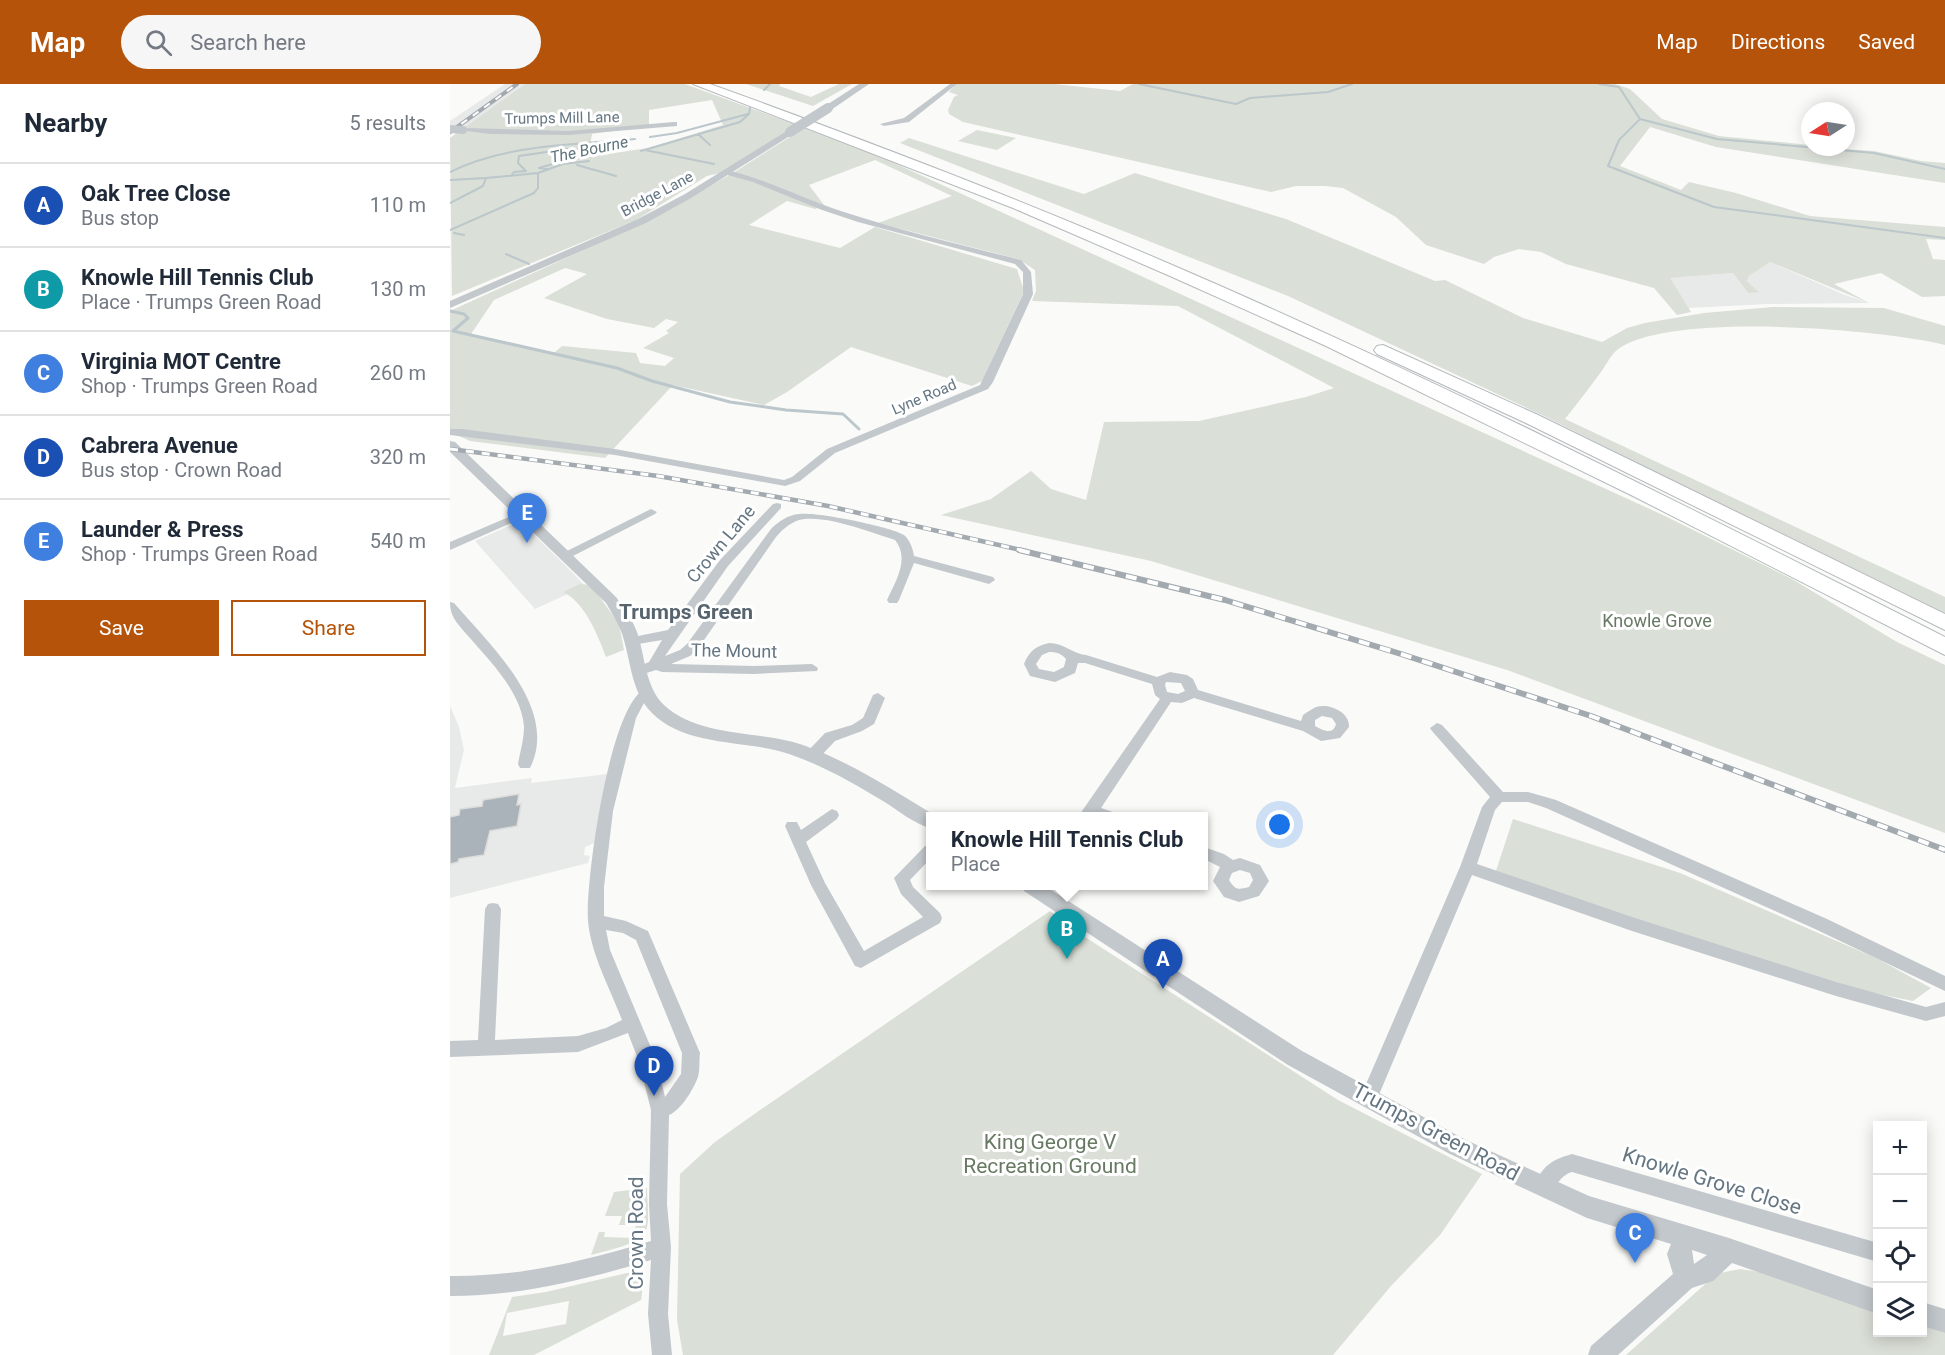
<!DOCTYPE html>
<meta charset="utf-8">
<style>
:root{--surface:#fff;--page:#f6f6f7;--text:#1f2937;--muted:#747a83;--line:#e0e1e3;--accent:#b45309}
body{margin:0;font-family:Roboto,sans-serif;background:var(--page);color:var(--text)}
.controls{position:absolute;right:18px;bottom:18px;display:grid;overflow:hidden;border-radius:0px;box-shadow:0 3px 15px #0003}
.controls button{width:54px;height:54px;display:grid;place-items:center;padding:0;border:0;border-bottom:2px solid var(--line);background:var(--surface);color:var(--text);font:30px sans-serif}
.compass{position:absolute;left:1351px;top:18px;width:54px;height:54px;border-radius:50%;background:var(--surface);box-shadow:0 3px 15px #0003;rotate:258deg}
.you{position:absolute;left:830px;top:741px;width:21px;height:21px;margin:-15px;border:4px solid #fff;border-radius:50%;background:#1a73e8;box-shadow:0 0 0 9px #1a73e833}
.badge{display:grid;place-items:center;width:39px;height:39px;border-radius:50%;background:var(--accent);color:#fff;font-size:20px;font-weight:700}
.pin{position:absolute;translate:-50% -50px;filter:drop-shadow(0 2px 3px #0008)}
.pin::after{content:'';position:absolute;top:32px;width:21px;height:18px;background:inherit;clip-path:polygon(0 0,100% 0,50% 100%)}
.popup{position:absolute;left:476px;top:728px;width:282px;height:78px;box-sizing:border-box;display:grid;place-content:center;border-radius:0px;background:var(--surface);filter:drop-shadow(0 2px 4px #0005);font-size:20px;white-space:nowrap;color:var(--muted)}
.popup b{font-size:22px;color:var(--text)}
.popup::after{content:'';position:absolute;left:50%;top:100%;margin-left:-12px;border:12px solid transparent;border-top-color:var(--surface)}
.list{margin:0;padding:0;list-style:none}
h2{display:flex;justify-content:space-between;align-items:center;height:78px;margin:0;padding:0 24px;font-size:26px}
h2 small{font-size:20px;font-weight:400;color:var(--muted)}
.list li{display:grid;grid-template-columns:39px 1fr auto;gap:18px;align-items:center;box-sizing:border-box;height:84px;padding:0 24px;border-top:2px solid var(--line)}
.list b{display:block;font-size:22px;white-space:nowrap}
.list p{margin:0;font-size:20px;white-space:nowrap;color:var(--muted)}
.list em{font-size:20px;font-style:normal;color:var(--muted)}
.actions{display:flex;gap:12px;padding:18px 24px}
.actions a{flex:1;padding:14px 0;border:2px solid var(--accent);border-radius:0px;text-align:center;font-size:21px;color:var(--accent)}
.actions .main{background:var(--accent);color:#fff}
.icon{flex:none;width:33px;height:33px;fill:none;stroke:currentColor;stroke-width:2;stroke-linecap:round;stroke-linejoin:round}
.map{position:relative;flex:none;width:1495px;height:1271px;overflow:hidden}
header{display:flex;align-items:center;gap:36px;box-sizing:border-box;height:84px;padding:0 30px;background:var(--accent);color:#fff}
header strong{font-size:28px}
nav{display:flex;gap:33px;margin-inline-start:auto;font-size:21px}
.search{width:420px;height:54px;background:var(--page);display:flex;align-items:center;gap:15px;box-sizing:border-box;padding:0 21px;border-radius:33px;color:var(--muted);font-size:22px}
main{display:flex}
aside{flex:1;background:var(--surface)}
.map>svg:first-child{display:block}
.built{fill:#e8e9e9}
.green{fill:#dadfd7;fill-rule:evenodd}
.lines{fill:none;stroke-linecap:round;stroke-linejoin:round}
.stream-far1{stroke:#bbc7cb;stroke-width:2}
.stream{stroke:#bbc7cb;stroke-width:3}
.building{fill:#aab3b9;stroke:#dcdcda;stroke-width:1.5}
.motorway-casing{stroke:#b4b9bd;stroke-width:2}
.minor{fill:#c3c8cc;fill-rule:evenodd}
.tertiary{fill:#c3c8cc;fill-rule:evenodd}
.motorway{fill:#fff;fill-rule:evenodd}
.rail-far2-casing{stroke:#a2aab0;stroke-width:4}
.rail-far1-casing{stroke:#a2aab0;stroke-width:4.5}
.rail-casing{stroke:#a2aab0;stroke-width:6}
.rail-far2{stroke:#fff;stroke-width:2;stroke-dasharray:7;stroke-linecap:butt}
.rail-far1{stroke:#fff;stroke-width:3;stroke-dasharray:8;stroke-linecap:butt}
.rail{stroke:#fff;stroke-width:4;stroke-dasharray:11;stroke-linecap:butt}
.minor-bridge{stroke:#c3c8cc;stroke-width:8}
.tertiary-bridge{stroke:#c3c8cc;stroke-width:10}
.labels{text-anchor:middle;stroke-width:6;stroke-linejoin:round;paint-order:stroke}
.far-street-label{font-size:15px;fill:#657683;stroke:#fff}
.far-water-label{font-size:16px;font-style:italic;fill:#60757c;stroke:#fff}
.street-label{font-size:18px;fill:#657683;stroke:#fff}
.park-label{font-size:18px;fill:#687a64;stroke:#fff}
.quarter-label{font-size:21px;font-weight:bold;fill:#57646e;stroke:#fff}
.near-street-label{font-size:21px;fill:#657683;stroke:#fff}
.near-park-label{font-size:21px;fill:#687a64;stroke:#fff}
</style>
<header>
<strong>Map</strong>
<div class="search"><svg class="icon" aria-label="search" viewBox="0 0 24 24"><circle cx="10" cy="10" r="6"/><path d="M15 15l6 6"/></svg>Search here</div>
<nav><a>Map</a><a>Directions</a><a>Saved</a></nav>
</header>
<main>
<aside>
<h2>Nearby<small>5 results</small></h2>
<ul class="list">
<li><span class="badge" style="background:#1a4fb4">A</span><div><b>Oak Tree Close</b><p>Bus stop</p></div><em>110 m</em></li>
<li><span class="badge" style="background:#0f9aa8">B</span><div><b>Knowle Hill Tennis Club</b><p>Place · Trumps Green Road</p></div><em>130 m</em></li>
<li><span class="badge" style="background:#3f7fe0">C</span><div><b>Virginia MOT Centre</b><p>Shop · Trumps Green Road</p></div><em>260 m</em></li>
<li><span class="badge" style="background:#1a4fb4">D</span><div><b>Cabrera Avenue</b><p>Bus stop · Crown Road</p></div><em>320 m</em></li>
<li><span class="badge" style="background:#3f7fe0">E</span><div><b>Launder &amp; Press</b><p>Shop · Trumps Green Road</p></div><em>540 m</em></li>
</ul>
<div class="actions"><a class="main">Save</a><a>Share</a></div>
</aside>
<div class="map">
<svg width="1495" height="1271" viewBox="0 0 1495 1271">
<rect width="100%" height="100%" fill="#fafaf8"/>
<path class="built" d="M55 0H75L15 44H0V37Z
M1320 178 1395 211 1419 219 1318 220 1238 224 1219 194 1283 189 1298 209 1308 207 1297 197 1299 192Z
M70 437 123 489 135 502 85 525 25 457Z
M0 622 9 643 14 666 5 704 82 694 81 699 158 690 144 759 135 763 134 771 140 772 138 779 0 814Z"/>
<path class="green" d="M75 0H235L347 41 270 89 257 92 186 136 2 212 0 54ZM262 16 273 41 198 64 138 73 142 50 199 42V26Z
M296 0H330L329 2 361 13 389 0H402L363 22Z
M506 0H604L670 7 683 0H1165L1180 5 1212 35 1269 52 1360 61V63L1424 67 1471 77 1495 79V99L1266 63 1200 43 1170 82 1231 106 1239 98 1286 109 1360 132 1495 143V156L1476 155 1483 175 1495 176V212L1472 213 1431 189 1384 200 1419 219 1320 178 1299 192 1297 197 1309 208 1298 209 1283 189 1220 194 1241 228 1227 231 1204 204 1116 180 1091 168 1069 165 1044 173 1034 180 976 161 946 133 893 104 875 102H846L821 108 513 38 499 30 498 26 504 13 508 11 499 8Z
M354 44 429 72 1215 432 1342 495 1447 558 1495 581V749L1057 586 701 477 491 431 541 415 581 387 601 405 636 416 654 338 749 337 856 313 884 304 728 222 582 217 586 207 585 186 568 175 428 139 502 112 425 76 359 101 374 121 365 125 337 117 299 141 390 164 425 143 567 185 574 207 532 297 522 302 401 263 337 308 314 321 223 301 155 374 20 357 0 348V227L197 137 283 89ZM115 184 137 190 94 214 157 235 204 244 216 235 228 238 216 247 219 249 193 264 224 274 215 282 190 279 186 269 112 262 104 269 21 250 44 216Z
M527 46 566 54 547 66 508 57Z
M459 54 634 110 685 89 836 135 985 197 995 196 1073 234 1152 258 1177 244 1195 239 1254 229 1323 223 1434 224 1495 242V261C1433 245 1217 227 1167 266 1161 271 1156 281 1151 288 1139 304 1127 320 1115 335L1495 513V534L1094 332 838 212 450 59Z
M130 500 141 501 169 540 174 566 156 573C148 552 135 518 113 508Z
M1063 735 1230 789 1426 874 1481 904 1463 917 1383 901 1045 790Z
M600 827 621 844 888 1016 1032 1090 990 1151 941 1202 883 1271H233L227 1236 230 1090 265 1058 310 1026Z
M197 1104C197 1117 200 1135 196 1147 190 1161 154 1167 141 1171L149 1148H155L154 1153 182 1154 186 1141H169L172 1132H155L164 1108Z
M1290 1185 1310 1188 1427 1227 1428 1248H1472L1473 1242 1495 1249V1271H1176L1262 1194 1270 1189Z
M177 1189C195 1187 193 1203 191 1216L84 1271H39L62 1213 96 1208ZM119 1217 116 1240 53 1252 57 1229Z"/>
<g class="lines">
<path class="stream-far1" d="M689 0 786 20 800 14 878 8 902 0
M1149 0 1169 3 1190 35 1267 55 1424 69 1495 85
M314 6 320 0
M1190 35 1169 56 1158 82 1264 123 1495 154
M248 50 260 61
M200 53 227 49 298 30
M131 62 127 66 131 68
M195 66 264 80
M191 67 290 38 299 30 300 24
M127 81 166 92
M97 85 89 84 133 71 132 69
M0 88C57 60 123 61 185 55
M61 92 64 88 76 87 68 79 69 72 117 65
M0 96 36 94
M0 119 33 102 36 94 88 89
M0 146 84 109 88 104V89L113 80 139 77
M4 149 14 151
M56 170 79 180"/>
<path class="stream" d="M0 227 14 230 18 234 3 247 167 284 202 297 280 318 336 326 393 330 409 345"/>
</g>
<path class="building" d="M69 710 67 721 71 720 67 742 40 747 34 771 9 775 8 778 0 780V733L9 731 10 725 32 722 33 716Z"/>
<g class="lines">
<g class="motorway-casing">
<path id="motorway" d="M243 0H260C418 57 575 117 729 184 989 296 1242 425 1495 553V571L1183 412 876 262 720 192 563 124Z
M933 261 1088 331 1495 530V546L1076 339 927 270 924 266 927 262Z"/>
</g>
<path class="minor" d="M500 0H507L459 38 434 42 430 40 454 34Z
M224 38H227V42L118 51 40 50 9 46 13 44 118 47Z
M277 86C318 96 354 115 394 128 452 147 512 161 571 176L581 188 583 210 543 298 538 305 385 369 350 397 335 402 165 371 0 351V345H12L165 365 334 396 342 393 377 365 530 301 573 210V188L565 180 408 138 372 126 303 98 274 90 273 88Z
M327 419 331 420V424L278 482 215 572 230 566 237 560 321 445C329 437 338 431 349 430 364 427 443 443 454 451 460 456 463 465 464 472L543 493 545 496 539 500 464 479 449 516 447 519H439L437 516C446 496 460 475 445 456 419 448 375 430 349 436 340 439 332 446 326 453L247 566 240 572 221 580 304 582 362 580 368 584 367 587 304 590 212 588 206 586 190 591 185 590 184 587 185 584 199 578 212 556 182 561 176 557 178 554 218 546 270 476 323 420Z
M201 425 207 428 205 430 119 474 115 475 109 471Z
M73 427 79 430 77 432 0 466V458Z
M0 518 4 519C39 560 110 624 80 684H70L68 680C70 668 74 656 74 643 72 609 40 577 19 553 9 541 0 534 0 518Z
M599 559C614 559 623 570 636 571L707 593 720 588 737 591 743 595 748 606 851 637 853 631C857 628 862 625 866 623 879 619 900 628 899 643L890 654 871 657 853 647 744 614 732 619 721 618 651 724 663 728 665 732H631L632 727 710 615 705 611 702 600 635 579H628L625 589 605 598 580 592 574 580C579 567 586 562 599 559ZM599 568C606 568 611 569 616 575L614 583 604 588 589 585 586 580 592 571ZM716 598 731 599 735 607 728 610 717 608 715 601ZM872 632 882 634 886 640C883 652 872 646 865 642V636Z
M197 604 204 609 194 619 186 634 163 727 154 803V832L176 837 198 847 250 969C249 977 250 986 248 993 243 1006 231 1026 219 1031L217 1120 221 1163 218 1230 222 1271H202L198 1230 201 1176C134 1196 70 1212 0 1212V1192C70 1193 134 1177 201 1157L199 1120 201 1026 189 978 178 949 128 968 0 973V957L28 956 35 825 38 820 43 819 48 820 51 825 45 956 128 952 156 944 172 936C160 904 141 871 138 837 135 799 160 615 197 604ZM156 846 173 849 186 856 232 969 231 990 215 1013 207 978 160 866Z
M428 609 435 614 424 640 412 647 385 657 367 676H357L355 672 357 668 375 649 402 641 413 634 423 611Z
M987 639 992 641 1053 708H1078L1106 716 1377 835 1495 892V907L1365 845 1096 724 1078 718H1052L1045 726 1027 780 1182 833 1386 898 1476 923 1495 918V932L1476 937 1386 912 1182 847 1022 791 925 1020 919 1022 913 1020 910 1014 1010 783 1032 723 1040 713 982 647 980 644Z
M382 725 387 727 389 731 387 735 356 758 375 799 414 867 473 833 451 810 444 794 475 762 480 760V775L460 796 463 803 490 829 492 834 490 839 411 884 405 882 361 801 335 742 337 738H347L351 746Z
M754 763 774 770 783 776 790 774 810 781 819 797 809 812 789 818 774 813 763 797 770 783 754 775ZM790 786 800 789 803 796 799 803C788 806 785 806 779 796L782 789Z
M1122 1070 1428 1159V1178L1122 1088C1108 1092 1106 1107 1093 1112L1086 1109 1084 1103C1092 1082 1101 1076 1122 1070Z"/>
<path class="tertiary" d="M409 0H419L381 26H375V22Z
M340 45 344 48 343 50 241 114 196 139 0 224V217L188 135 235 110Z
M0 357 5 358 166 513C174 524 182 535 187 548 195 571 195 603 214 621 249 654 309 646 353 661 400 678 443 706 486 732H480V744C464 740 448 726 433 717 403 699 372 681 339 670 295 655 236 664 201 628 180 606 181 574 171 547 167 537 161 528 156 519L0 368Z
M572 802H595L852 967 1016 1056 1139 1112 1279 1154 1428 1206V1230L1282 1179 1263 1197 1242 1204 1168 1271H1138L1141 1262 1223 1190 1217 1170 1221 1160 1137 1134 1000 1070 838 981 574 807ZM1242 1166 1257 1171 1244 1180Z
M1472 1218 1495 1225V1249L1472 1242Z"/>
<use href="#motorway" class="motorway"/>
<g class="rail-far2-casing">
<path id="rail-far2" d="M0 48 67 0"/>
</g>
<g class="rail-far1-casing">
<path id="rail-far1" d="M0 365 208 392 378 422 575 467"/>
</g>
<g class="rail-casing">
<path id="rail" d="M569 466 775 516 951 570 1141 632 1495 766"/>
</g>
<use href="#rail-far2" class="rail-far2"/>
<use href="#rail-far1" class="rail-far1"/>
<use href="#rail" class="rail"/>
<path class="minor-bridge" d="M0 45 13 46"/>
<path class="tertiary-bridge" d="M340 48 378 24"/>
</g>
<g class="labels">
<g class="far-street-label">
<text transform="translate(112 34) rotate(-1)" y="5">Trumps Mill Lane</text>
<text transform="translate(207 110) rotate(-28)" y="5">Bridge Lane</text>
<text transform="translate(474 313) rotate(-23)" y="5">Lyne Road</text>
</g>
<g class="far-water-label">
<text transform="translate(139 65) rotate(-12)" y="6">The Bourne</text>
</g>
<g class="street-label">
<text transform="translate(271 460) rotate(-50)" y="6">Crown Lane</text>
<text transform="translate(284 567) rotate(1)" y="6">The Mount</text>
</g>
<g class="park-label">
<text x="1207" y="543">Knowle Grove</text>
</g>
<g class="quarter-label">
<text x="236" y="535">Trumps Green</text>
</g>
<g class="near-street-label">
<text transform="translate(986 1048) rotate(28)" y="7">Trumps Green Road</text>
<text transform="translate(1262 1097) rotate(17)" y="7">Knowle Grove Close</text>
<text transform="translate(186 1149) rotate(-90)" y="7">Crown Road</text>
</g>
<g class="near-park-label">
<text x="600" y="1065">King George V<tspan x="600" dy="24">Recreation Ground</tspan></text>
</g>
</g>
</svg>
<div class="controls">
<button>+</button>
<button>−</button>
<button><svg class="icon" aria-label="locate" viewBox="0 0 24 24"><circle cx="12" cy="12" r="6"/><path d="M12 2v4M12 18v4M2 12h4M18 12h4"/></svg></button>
<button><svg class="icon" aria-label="layers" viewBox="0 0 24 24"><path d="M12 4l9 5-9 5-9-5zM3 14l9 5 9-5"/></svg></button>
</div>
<svg class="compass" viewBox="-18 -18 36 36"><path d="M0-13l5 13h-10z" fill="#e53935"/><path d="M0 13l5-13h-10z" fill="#747a83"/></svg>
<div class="you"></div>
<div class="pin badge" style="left:713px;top:905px;background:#1a4fb4">A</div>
<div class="pin badge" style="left:617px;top:875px;background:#0f9aa8">B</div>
<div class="popup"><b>Knowle Hill Tennis Club</b>Place</div>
<div class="pin badge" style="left:1185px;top:1179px;background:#3f7fe0">C</div>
<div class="pin badge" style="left:204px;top:1012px;background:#1a4fb4">D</div>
<div class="pin badge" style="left:77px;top:459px;background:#3f7fe0">E</div>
</div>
</main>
